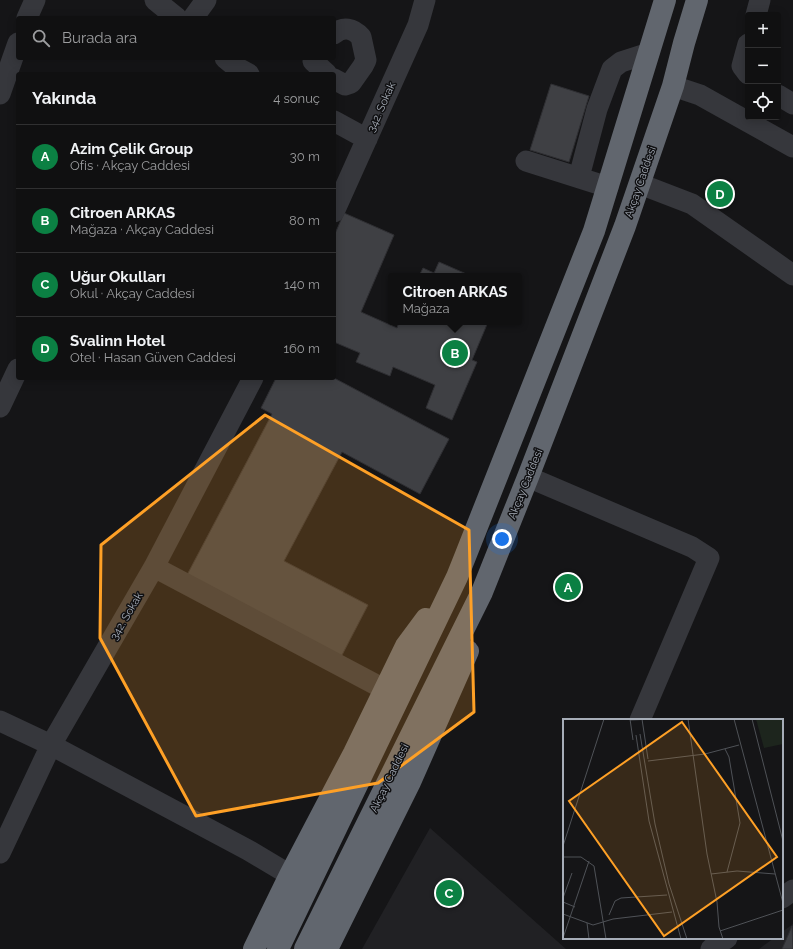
<!DOCTYPE html>
<html lang="tr">
<meta charset="utf-8">
<style>
:root{--surface:#101011;--page:#19191a;--text:#f1f3f6;--muted:#9c9d9f;--line:#303031;--accent:#0b8043}
body{margin:0;font-family:Raleway,sans-serif;background:var(--page);color:var(--text)}
.controls{position:absolute;right:12px;top:12px;display:grid;overflow:hidden;border-radius:4px;box-shadow:0 2px 10px #0003}
.controls button{width:36px;height:36px;display:grid;place-items:center;padding:0;border:0;border-bottom:1px solid var(--line);background:var(--surface);color:var(--text);font:20px sans-serif}
.you{position:absolute;left:502px;top:539px;width:14px;height:14px;margin:-10px;border:3px solid #fff;border-radius:50%;background:#1a73e8;box-shadow:0 0 0 6px #1a73e833}
.badge{display:grid;place-items:center;width:26px;height:26px;border-radius:50%;background:var(--accent);color:#fff;font-size:13px;font-weight:700}
.pin{position:absolute;translate:-50% -50%;border:2px solid #fff;box-shadow:0 1px 4px #0006}
.popup{position:absolute;left:388px;top:273px;width:134px;height:52px;box-sizing:border-box;display:grid;place-content:center;border-radius:4px;background:var(--surface);filter:drop-shadow(0 1px 3px #0005);font-size:13px;white-space:nowrap;color:var(--muted)}
.popup b{font-size:15px;color:var(--text)}
.popup::after{content:'';position:absolute;left:50%;top:100%;margin-left:-8px;border:8px solid transparent;border-top-color:var(--surface)}
.list{margin:0;padding:0;list-style:none}
h2{display:flex;justify-content:space-between;align-items:center;height:52px;margin:0;padding:0 16px;font-size:17px}
h2 small{font-size:13px;font-weight:400;color:var(--muted)}
.list li{display:grid;grid-template-columns:26px 1fr auto;gap:12px;align-items:center;box-sizing:border-box;height:64px;padding:0 16px;border-top:1px solid var(--line)}
.list b{display:block;font-size:15px;white-space:nowrap}
.list p{margin:0;font-size:13px;white-space:nowrap;color:var(--muted)}
.list em{font-size:13px;font-style:normal;color:var(--muted)}
.icon{flex:none;width:22px;height:22px;fill:none;stroke:currentColor;stroke-width:2;stroke-linecap:round;stroke-linejoin:round}
.map{position:relative;flex:none;width:793px;height:949px;overflow:hidden}
.search{position:absolute;background:var(--surface);box-shadow:0 2px 10px #0003;left:16px;top:16px;width:320px;height:44px;display:flex;align-items:center;gap:10px;box-sizing:border-box;padding:0 14px;border-radius:4px;color:var(--muted);font-size:15px}
.panel{position:absolute;background:var(--surface);box-shadow:0 2px 10px #0003;left:16px;top:72px;width:320px;height:308px;border-radius:4px}
.map>svg:first-child{display:block}
.built{fill:#212124}
.building{fill:#3f4044;stroke:#2f2f33}
.lines{fill:none;stroke-linecap:round;stroke-linejoin:round}
.minor{stroke:#36373c;stroke-width:21}
.highway{stroke:#61666e;stroke-width:22}
.marked{fill:#fea026;fill-opacity:0.2;stroke:#fea026;stroke-width:3;stroke-linejoin:round}
.labels{text-anchor:middle;stroke-width:3;stroke-linejoin:round;paint-order:stroke}
.street-label{font-size:11px;fill:#a6adb8;stroke:#101012}
.inset-road{fill:none;stroke:#4f5257;stroke-width:1}
.view{fill:#fea026;fill-opacity:0.15;stroke:#fea026;stroke-width:2}
.inset-edge{fill:none;stroke:#a6adb8;stroke-width:2}
</style>
<div class="map">
<svg width="793" height="949" viewBox="0 0 793 949">
<rect width="100%" height="100%" fill="#151517"/>
<path class="built" d="M430 828 566 949H362Z
M793 924V949H759L774 938H782V932Z"/>
<path class="building" d="M551 84 589 96 569 162 530 150Z
M344 213 394 235 361 312 397 328 399 322H488L472 360 477 362 452 420 426 408 435 385 393 367 390 376 356 362 360 353 334 342V236Z
M439 262 471 276H419L423 268 434 273Z
M276 378H334L449 439 420 494 342 452 284 561 368 605 341 657 187 575 272 414 261 408Z
M792 926 793 949H782Z"/>
<g class="lines">
<path class="minor" d="M155 0 177 18
M756 15 760 0
M27 18 35 0
M193 18 206 0
M334 34C343 26 353 28 361 37L366 60 363 66 351 83 345 85 334 79
M748 44 742 66 748 74
M225 58 236 67 249 74
M315 58 313 61 327 74
M673 86 700 95 793 147
M0 94 18 43
M778 95 793 104
M334 121 367 139
M526 161 608 187
M579 177 597 109 612 69 621 62 649 53
M640 184 692 204 793 275
M334 212 418 25 425 0
M0 407 18 369
M528 477 692 547 709 558 640 720
M154 567 384 689
M0 721 51 745 248 850 290 875
M0 853 51 745 154 567 253 378
M782 898 793 890
M711 949 727 938"/>
<path class="highway" d="M254 949 290 875 354 753 406 646 426 619
M278 949 457 577 465 557 594 231 665 0
M305 949 482 592 528 477 625 226 673 86 684 43 697 0
M327 949 410 782 468 651"/>
</g>
<path class="marked" d="M265 415 469 530 474 712 378 783 196 816 100 638 101 545Z"/>
<g class="labels">
<g class="street-label">
<text transform="translate(381 107) rotate(-66)" y="4">342. Sokak</text>
<text transform="translate(640 182) rotate(-71)" y="4">Akçay Caddesi</text>
<text transform="translate(525 484) rotate(-68)" y="4">Akçay Caddesi</text>
<text transform="translate(126 616) rotate(-60)" y="4">342. Sokak</text>
<text transform="translate(389 778) rotate(-64)" y="4">Akçay Caddesi</text>
</g>
</g>
<g transform="translate(563 719)">
<rect width="220" height="220" fill="#151517"/>
<path d="M193 0H220V25L201 29Z" fill="#1d251d"/>
<path class="inset-road" d="M67 0 70 21M79 0 85 40M125 0 144 135 154 183 156 208 160 220M171 0 220 184M189 0 220 122M67 1 91 0M77 15 92 105 106 165 124 220M73 16 86 102 118 220M162 30 166 38 177 104 164 153M85 42 142 35 176 26M0 127 41 0M0 138H18L31 147 43 220M148 155 174 152 212 155M0 179 9 154M0 183 12 188M0 195 30 206 50 200 109 193M46 196 52 182 58 179 104 176M24 204 26 220M157 212 220 191M0 219 26 142"/>
<path class="view" d="M119 3 214 138 101 217 6 82Z"/>
<rect width="220" height="220" class="inset-edge"/>
</g>
</svg>
<div class="controls">
<button>+</button>
<button>−</button>
<button><svg class="icon" aria-label="locate" viewBox="0 0 24 24"><circle cx="12" cy="12" r="6"/><path d="M12 2v4M12 18v4M2 12h4M18 12h4"/></svg></button>
</div>
<div class="you"></div>
<div class="pin badge" style="left:568px;top:587px">A</div>
<div class="pin badge" style="left:455px;top:353px">B</div>
<div class="popup"><b>Citroen ARKAS</b>Mağaza</div>
<div class="pin badge" style="left:449px;top:893px">C</div>
<div class="pin badge" style="left:720px;top:194px">D</div>
<div class="search"><svg class="icon" aria-label="search" viewBox="0 0 24 24"><circle cx="10" cy="10" r="6"/><path d="M15 15l6 6"/></svg>Burada ara</div>
<section class="panel">
<h2>Yakında<small>4 sonuç</small></h2>
<ul class="list">
<li><span class="badge">A</span><div><b>Azim Çelik Group</b><p>Ofis · Akçay Caddesi</p></div><em>30 m</em></li>
<li><span class="badge">B</span><div><b>Citroen ARKAS</b><p>Mağaza · Akçay Caddesi</p></div><em>80 m</em></li>
<li><span class="badge">C</span><div><b>Uğur Okulları</b><p>Okul · Akçay Caddesi</p></div><em>140 m</em></li>
<li><span class="badge">D</span><div><b>Svalinn Hotel</b><p>Otel · Hasan Güven Caddesi</p></div><em>160 m</em></li>
</ul>
</section>
</div>
